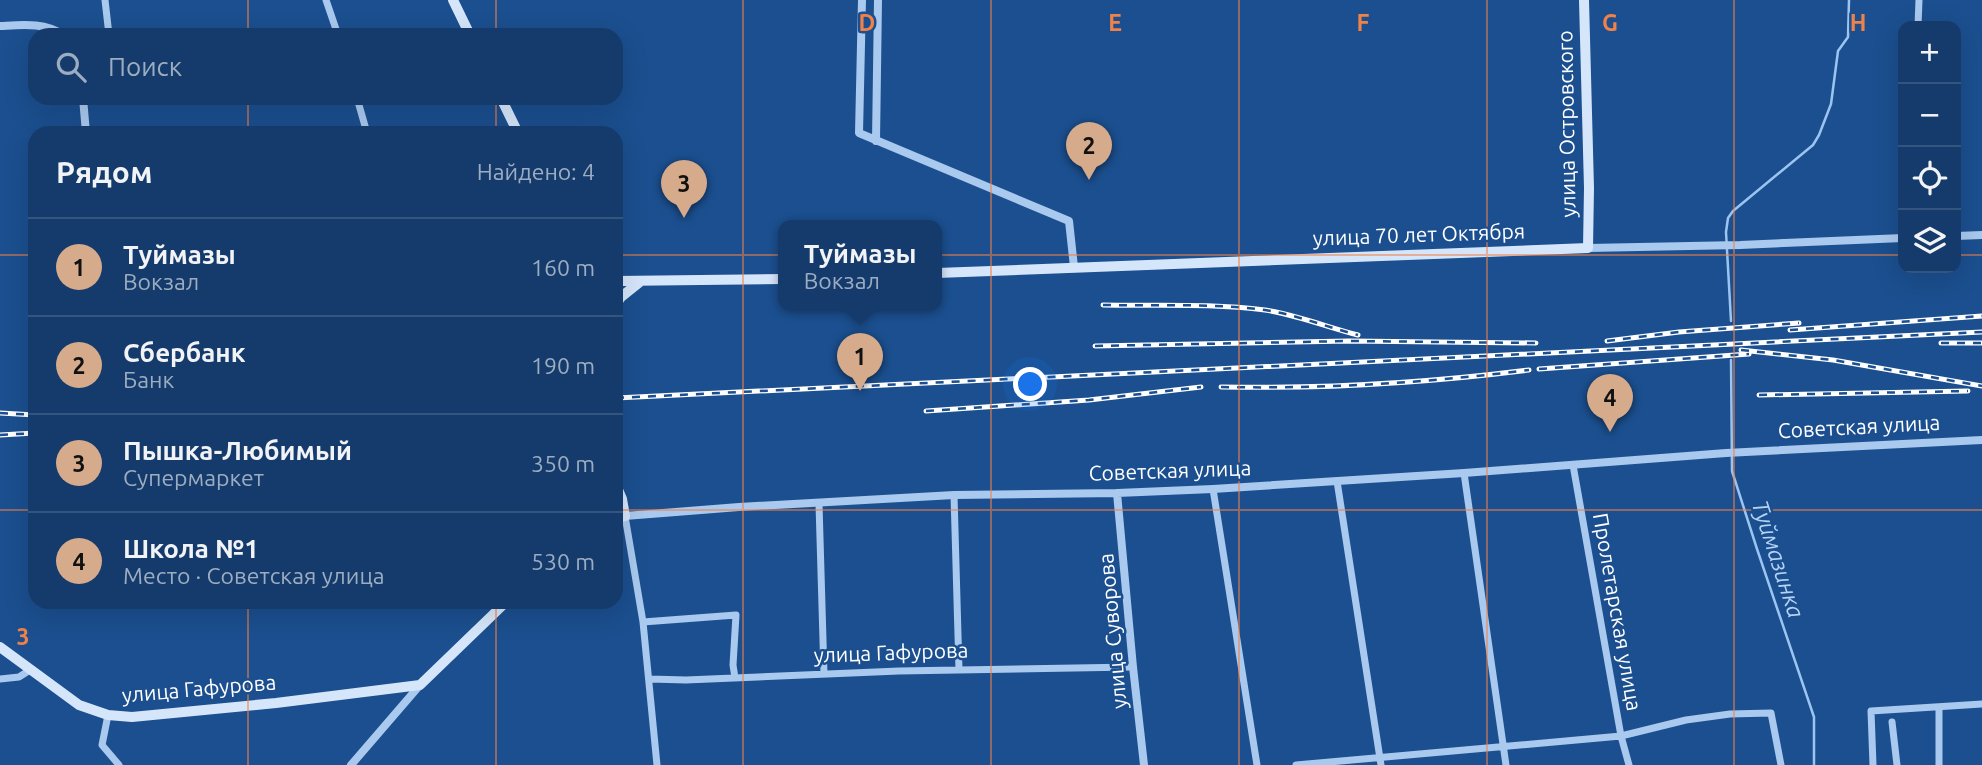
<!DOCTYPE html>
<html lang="ru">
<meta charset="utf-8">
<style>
:root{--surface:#143b6b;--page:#214673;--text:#f1f3f6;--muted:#9dadc1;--line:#33557e;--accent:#d6ab8b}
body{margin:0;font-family:Ubuntu,sans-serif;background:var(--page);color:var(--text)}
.controls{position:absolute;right:21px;top:21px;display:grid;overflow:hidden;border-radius:14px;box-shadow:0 7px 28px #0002}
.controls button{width:63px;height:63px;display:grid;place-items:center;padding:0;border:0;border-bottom:2px solid var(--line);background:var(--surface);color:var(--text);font:35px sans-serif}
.you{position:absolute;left:1031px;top:385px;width:24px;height:24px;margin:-18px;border:5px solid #fff;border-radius:50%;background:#1a73e8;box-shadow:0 0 0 10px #1a73e833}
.badge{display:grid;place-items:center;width:46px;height:46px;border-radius:50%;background:var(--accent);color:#111;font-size:23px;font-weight:700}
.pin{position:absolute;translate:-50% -58px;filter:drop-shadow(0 2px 4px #0008)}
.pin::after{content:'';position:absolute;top:37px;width:24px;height:21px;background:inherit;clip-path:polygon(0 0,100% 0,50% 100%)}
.popup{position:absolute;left:778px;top:220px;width:164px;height:91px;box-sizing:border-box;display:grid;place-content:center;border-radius:14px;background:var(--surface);filter:drop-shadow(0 2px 5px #0005);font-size:23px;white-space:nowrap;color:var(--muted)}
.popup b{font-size:26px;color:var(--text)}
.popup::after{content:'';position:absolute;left:50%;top:100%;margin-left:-14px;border:14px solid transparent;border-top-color:var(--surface)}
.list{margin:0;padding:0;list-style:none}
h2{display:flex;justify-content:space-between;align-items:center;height:91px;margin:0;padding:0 28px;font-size:30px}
h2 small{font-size:23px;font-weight:400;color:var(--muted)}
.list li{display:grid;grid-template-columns:46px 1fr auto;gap:21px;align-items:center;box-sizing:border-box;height:98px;padding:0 28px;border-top:2px solid var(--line)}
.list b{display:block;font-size:26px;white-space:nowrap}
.list p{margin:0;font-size:23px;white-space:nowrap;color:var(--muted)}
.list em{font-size:23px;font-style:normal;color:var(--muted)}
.icon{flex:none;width:38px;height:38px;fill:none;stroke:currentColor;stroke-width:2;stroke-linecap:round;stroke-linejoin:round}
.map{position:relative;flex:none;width:1982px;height:765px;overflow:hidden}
.search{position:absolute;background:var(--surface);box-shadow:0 7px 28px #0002;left:28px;top:28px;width:595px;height:77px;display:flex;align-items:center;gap:18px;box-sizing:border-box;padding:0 24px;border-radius:21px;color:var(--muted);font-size:26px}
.panel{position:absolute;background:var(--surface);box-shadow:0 7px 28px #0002;left:28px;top:126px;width:595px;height:483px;border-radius:21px}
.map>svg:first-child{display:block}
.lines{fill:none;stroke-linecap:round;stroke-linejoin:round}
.stream{stroke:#9cc4f0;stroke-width:2.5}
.minor{stroke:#a9c9ee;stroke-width:7}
.tertiary{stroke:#a9c9ee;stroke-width:8}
.secondary{stroke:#d6e6fa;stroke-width:10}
.rail-casing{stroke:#fff;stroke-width:5}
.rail{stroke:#1b4f8f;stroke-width:2.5;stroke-dasharray:8;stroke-linecap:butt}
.grid{fill:none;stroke:#ee8249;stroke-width:2;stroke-opacity:0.55}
.labels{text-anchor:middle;stroke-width:5;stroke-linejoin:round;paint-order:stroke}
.street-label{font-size:21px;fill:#fff;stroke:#1b4f8f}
.water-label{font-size:23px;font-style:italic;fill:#b5d3f5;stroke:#1b4f8f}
.grid-label{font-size:23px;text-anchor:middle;font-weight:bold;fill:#ee8249;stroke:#1b4f8f;stroke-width:5;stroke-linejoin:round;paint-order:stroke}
</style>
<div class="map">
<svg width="1982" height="765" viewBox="0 0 1982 765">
<rect width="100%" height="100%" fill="#1b4f8f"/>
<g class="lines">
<path class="stream" d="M1731 321 1726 232 1728 218 1733 211 1813 145 1819 135 1831 104 1838 51 1848 37 1849 0
M1731 360 1732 471 1757 549 1814 717V765"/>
<path class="minor" d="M105 0 109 35
M326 0 338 35
M1918 26 1919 0
M357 98 367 133
M1573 465 1621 736 1629 765
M1464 473 1506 765
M1337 481 1381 765
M1213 489 1257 765
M954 495 959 670
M819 504 824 674
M625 516 643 622 657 765
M643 622 736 615 733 665 735 678
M0 679 19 677 30 670
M650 679 686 680 899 671 1133 667
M1939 708V765
M108 715 102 745 119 765
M1892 722 1897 765
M1296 765 1621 736 1686 720 1730 714 1771 713 1781 765
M1873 765 1871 711 1982 704"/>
<path class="tertiary" d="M862 0 859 133 1069 221 1074 267
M0 26C21 25 45 22 63 35
M83 98 86 133
M876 141 878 0
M1956 236 1982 235
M1588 248 1740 245 1903 238
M1117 493 1133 667 1144 765
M625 516 739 507 954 495 1117 493 1213 489 1464 473 1726 453 1982 440
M351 765 420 685"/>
<path class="secondary" d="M453 0 470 35
M501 98 518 133
M937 273 1588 248 1589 188 1584 0
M616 281 783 279
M616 304 621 297 641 281
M616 485 622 499 625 516 616 519
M0 647 79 705 108 715 132 717 276 703 420 685 506 602"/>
<g class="rail-casing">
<path id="rail" d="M1103 305C1157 306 1212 303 1265 310 1297 315 1327 327 1358 335
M1790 330 1982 316
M1607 341 1679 332 1799 323
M1941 343H1982
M1095 346 1349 341 1536 343
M1741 350 1833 360 1982 386
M1539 369 1749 354
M1221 387C1325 389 1426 383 1529 370
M1759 395 1968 391
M616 398 1982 332
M926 411 1089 400 1201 387
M0 413 35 415
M0 435 35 433"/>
</g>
<use href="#rail" class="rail"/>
</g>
<path class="grid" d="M248 0V35M496 0V35M743 0V765M991 0V765M1239 0V765M1487 0V765M1734 0V765M248 98V133M496 98V133M0 255H35M616 255H1903M1956 255H1982M0 510H35M616 510H1982M248 602V765M496 602V765"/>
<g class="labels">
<g class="street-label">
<text transform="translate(1567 124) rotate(-91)" y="7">улица Островского</text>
<text transform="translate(1419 235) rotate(-2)" y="7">улица 70 лет Октября</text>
<text transform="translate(1859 427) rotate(-3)" y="7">Советская улица</text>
<text transform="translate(1170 471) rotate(-2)" y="7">Советская улица</text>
<text transform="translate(1617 612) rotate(80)" y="7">Пролетарская улица</text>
<text transform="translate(1113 631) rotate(-95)" y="7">улица Суворова</text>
<text transform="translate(891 653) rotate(-2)" y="7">улица Гафурова</text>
<text transform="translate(199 689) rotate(-5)" y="7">улица Гафурова</text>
</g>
<g class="water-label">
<text transform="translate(1778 559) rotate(72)" y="8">Туймазинка</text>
</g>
</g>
<g class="grid-label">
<text x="867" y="31">D</text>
<text x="1115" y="31">E</text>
<text x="1363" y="31">F</text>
<text x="1610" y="31">G</text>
<text x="1858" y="31">H</text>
<text x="23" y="645">3</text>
</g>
</svg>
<div class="controls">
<button>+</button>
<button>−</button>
<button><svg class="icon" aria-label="locate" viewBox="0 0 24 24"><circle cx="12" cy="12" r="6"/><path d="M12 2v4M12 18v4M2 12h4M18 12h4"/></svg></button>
<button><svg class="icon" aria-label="layers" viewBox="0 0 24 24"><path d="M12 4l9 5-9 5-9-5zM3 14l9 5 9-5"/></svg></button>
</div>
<div class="you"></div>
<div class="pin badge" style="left:860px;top:391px">1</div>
<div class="popup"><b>Туймазы</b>Вокзал</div>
<div class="pin badge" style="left:1089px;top:180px">2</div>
<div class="pin badge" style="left:684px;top:218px">3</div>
<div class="pin badge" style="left:1610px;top:432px">4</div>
<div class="search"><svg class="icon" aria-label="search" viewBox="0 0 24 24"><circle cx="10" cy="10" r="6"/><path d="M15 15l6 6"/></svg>Поиск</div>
<section class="panel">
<h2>Рядом<small>Найдено: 4</small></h2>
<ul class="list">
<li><span class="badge">1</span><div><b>Туймазы</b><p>Вокзал</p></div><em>160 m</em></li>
<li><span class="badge">2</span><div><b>Сбербанк</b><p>Банк</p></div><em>190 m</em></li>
<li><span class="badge">3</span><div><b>Пышка-Любимый</b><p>Супермаркет</p></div><em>350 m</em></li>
<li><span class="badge">4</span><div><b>Школа №1</b><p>Место · Советская улица</p></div><em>530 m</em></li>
</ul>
</section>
</div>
